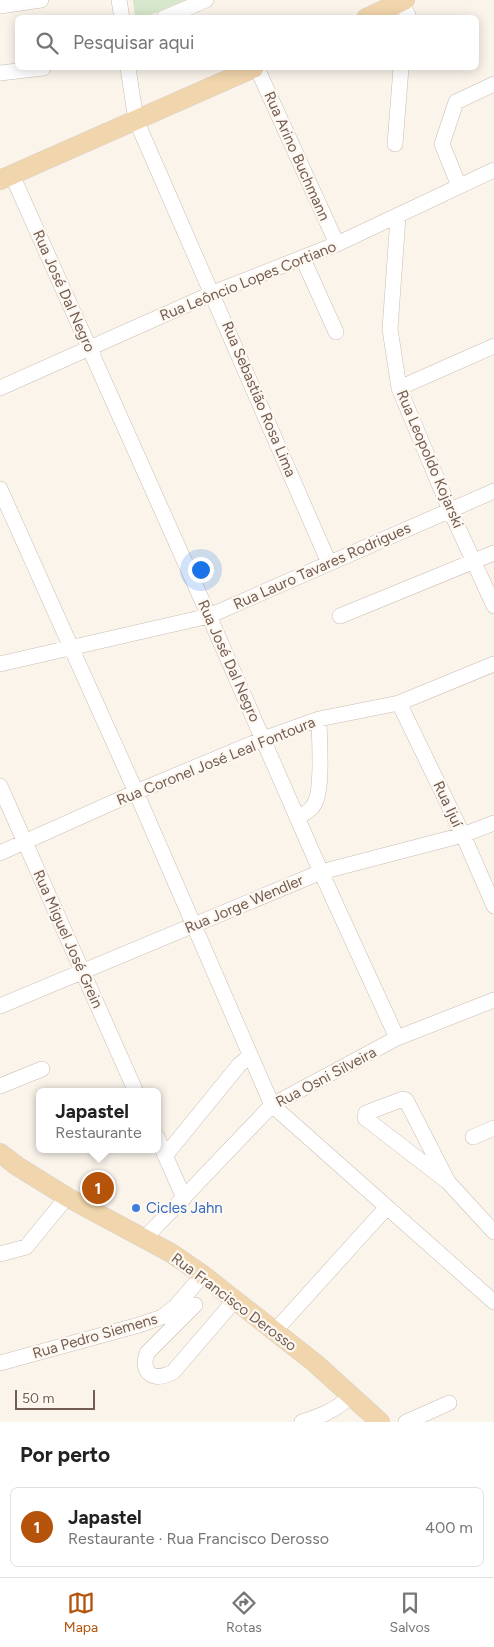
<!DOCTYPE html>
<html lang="pt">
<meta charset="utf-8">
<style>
:root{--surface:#fff;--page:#f2f2f2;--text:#222;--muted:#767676;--line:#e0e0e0;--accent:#b45309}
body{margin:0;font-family:Figtree,sans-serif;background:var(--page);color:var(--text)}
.scale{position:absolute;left:15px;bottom:12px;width:80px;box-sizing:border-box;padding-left:5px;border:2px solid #735c51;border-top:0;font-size:14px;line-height:18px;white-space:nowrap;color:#735c51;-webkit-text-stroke:4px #fdf8f1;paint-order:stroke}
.you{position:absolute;left:200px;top:569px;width:18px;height:18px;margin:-12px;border:4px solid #fff;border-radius:50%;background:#1a73e8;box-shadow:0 0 0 8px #1a73e833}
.badge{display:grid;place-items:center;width:32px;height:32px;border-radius:50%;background:var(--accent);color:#fff;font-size:16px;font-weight:700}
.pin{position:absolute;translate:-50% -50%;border:2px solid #fff;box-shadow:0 1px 5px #0006}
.popup{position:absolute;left:36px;top:1088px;width:125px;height:65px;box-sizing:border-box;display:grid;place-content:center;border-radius:8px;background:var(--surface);filter:drop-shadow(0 1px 4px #0005);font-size:16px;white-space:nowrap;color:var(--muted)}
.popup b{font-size:19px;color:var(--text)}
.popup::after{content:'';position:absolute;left:50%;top:100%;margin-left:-10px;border:10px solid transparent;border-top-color:var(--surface)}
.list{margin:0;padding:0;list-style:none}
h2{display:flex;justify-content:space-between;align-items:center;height:65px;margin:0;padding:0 20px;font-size:21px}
h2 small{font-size:16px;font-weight:400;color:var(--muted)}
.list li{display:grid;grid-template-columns:32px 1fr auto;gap:15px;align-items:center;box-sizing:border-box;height:80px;margin:0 10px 10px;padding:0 10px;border:1px solid var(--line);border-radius:8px}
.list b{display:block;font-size:19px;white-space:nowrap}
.list p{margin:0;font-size:16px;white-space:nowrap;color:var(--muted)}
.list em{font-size:16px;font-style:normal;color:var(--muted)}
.icon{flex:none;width:28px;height:28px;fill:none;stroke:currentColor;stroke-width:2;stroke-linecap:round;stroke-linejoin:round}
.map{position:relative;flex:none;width:494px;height:1422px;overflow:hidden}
.search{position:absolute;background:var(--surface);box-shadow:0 2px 12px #0003;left:15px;right:15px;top:15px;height:55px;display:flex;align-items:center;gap:12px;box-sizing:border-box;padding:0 18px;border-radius:8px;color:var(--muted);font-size:19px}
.sheet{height:155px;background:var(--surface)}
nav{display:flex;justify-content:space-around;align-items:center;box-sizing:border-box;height:70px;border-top:1px solid var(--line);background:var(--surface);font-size:14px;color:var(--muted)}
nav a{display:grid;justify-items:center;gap:2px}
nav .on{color:var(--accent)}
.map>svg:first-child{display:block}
.green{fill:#d7e7cb}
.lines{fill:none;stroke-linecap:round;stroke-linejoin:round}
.minor-casing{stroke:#ccbcb2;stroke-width:16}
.major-casing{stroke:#d8d1ce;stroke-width:20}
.minor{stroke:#fff;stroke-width:15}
.major{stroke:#f1d5ac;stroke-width:19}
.shop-dot{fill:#3f7fe0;stroke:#fdf8f1;stroke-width:2}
.labels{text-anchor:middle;stroke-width:4.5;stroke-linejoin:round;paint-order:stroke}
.street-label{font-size:15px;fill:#735c51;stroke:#fdf8f1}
.shop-label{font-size:15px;fill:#366cbe;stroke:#fdf8f1;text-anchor:start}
</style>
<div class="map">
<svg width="494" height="1422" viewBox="0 0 494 1422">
<rect width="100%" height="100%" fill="#faf4eb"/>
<path class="green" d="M133 0H185L146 17 135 18Z"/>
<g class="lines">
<g class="minor-casing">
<path id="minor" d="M119 0 122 18
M402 1 409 18
M0 6 41 0
M164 18 206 0
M128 68 136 120 329 563
M257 68 337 244
M0 73 43 68
M395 144 401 68
M12 175 209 616 321 872 397 1038
M459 186 442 144 456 102 494 84
M398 217 390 329 399 388 450 510 494 606
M303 259 336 332
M0 388 213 293 337 244 494 170
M399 388 494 346
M0 489 136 792 272 1105 494 1302
M340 616 494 553
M0 664 209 616 494 491
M399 703 463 835 494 906
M0 786 136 1092
M297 818C302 815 310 811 313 806 324 793 319 737 319 719
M0 853 136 792 263 739 319 719 399 703 494 664
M0 1006 321 872 463 835 494 823
M0 1086 42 1069
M157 1137 184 1198
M473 1137 494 1128
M165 1156 239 1065 250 1056
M448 1182 406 1100 403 1099 366 1113 365 1118 448 1182 494 1232
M144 1239 272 1105 397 1038 494 1000
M0 1254 26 1247 67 1197
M195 1305 147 1353C140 1374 154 1382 173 1372L235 1300
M274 1332 387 1207
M0 1363 139 1325 162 1317 175 1307 203 1275
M302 1422C321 1416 336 1410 351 1396
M406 1422 449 1403"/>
</g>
<g class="major-casing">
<path id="major" d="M366 18 405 0
M0 180 254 68
M0 1153 17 1166 67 1197 171 1253 203 1275 315 1363 380 1422"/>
</g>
<use href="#minor" class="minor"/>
<use href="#major" class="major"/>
</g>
<circle class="shop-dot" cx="136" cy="1208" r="5"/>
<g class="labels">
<g class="street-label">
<text transform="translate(297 156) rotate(66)" y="5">Rua Arino Buchmann</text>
<text transform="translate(248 281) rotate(-22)" y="5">Rua Leôncio Lopes Cortiano</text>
<text transform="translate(64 291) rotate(66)" y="5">Rua José Dal Negro</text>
<text transform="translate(259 399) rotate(67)" y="5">Rua Sebastião Rosa Lima</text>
<text transform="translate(430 459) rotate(67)" y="5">Rua Leopoldo Kojarski</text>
<text transform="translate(322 566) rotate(-24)" y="5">Rua Lauro Tavares Rodrigues</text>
<text transform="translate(229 661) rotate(66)" y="5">Rua José Dal Negro</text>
<text transform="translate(216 761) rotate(-22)" y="5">Rua Coronel José Leal Fontoura</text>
<text transform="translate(448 804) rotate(65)" y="5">Rua Ijuí</text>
<text transform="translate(244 904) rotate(-23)" y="5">Rua Jorge Wendler</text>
<text transform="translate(68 939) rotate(66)" y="5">Rua Miguel José Grein</text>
<text transform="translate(326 1077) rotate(-28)" y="5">Rua Osni Silveira</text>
<text transform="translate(234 1302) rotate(37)" y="5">Rua Francisco Derosso</text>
<text transform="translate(95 1336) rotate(-16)" y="5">Rua Pedro Siemens</text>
</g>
<g class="shop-label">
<text x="146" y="1213">Cicles Jahn</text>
</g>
</g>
</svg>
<div class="scale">50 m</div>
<div class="you"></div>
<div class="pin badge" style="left:98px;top:1188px">1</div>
<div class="popup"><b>Japastel</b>Restaurante</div>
<div class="search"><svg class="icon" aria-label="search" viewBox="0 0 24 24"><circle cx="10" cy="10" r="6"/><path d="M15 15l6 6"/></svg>Pesquisar aqui</div>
</div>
<section class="sheet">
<h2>Por perto<small></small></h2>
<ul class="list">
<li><span class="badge">1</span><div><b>Japastel</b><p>Restaurante · Rua Francisco Derosso</p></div><em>400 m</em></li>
</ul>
</section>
<nav>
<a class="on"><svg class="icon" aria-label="map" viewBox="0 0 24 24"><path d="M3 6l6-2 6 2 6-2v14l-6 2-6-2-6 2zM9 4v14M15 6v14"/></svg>Mapa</a>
<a><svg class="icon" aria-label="directions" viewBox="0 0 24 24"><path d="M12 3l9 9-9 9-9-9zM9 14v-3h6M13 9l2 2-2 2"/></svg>Rotas</a>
<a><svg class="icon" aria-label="saved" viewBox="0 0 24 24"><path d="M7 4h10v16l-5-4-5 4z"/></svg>Salvos</a>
</nav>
